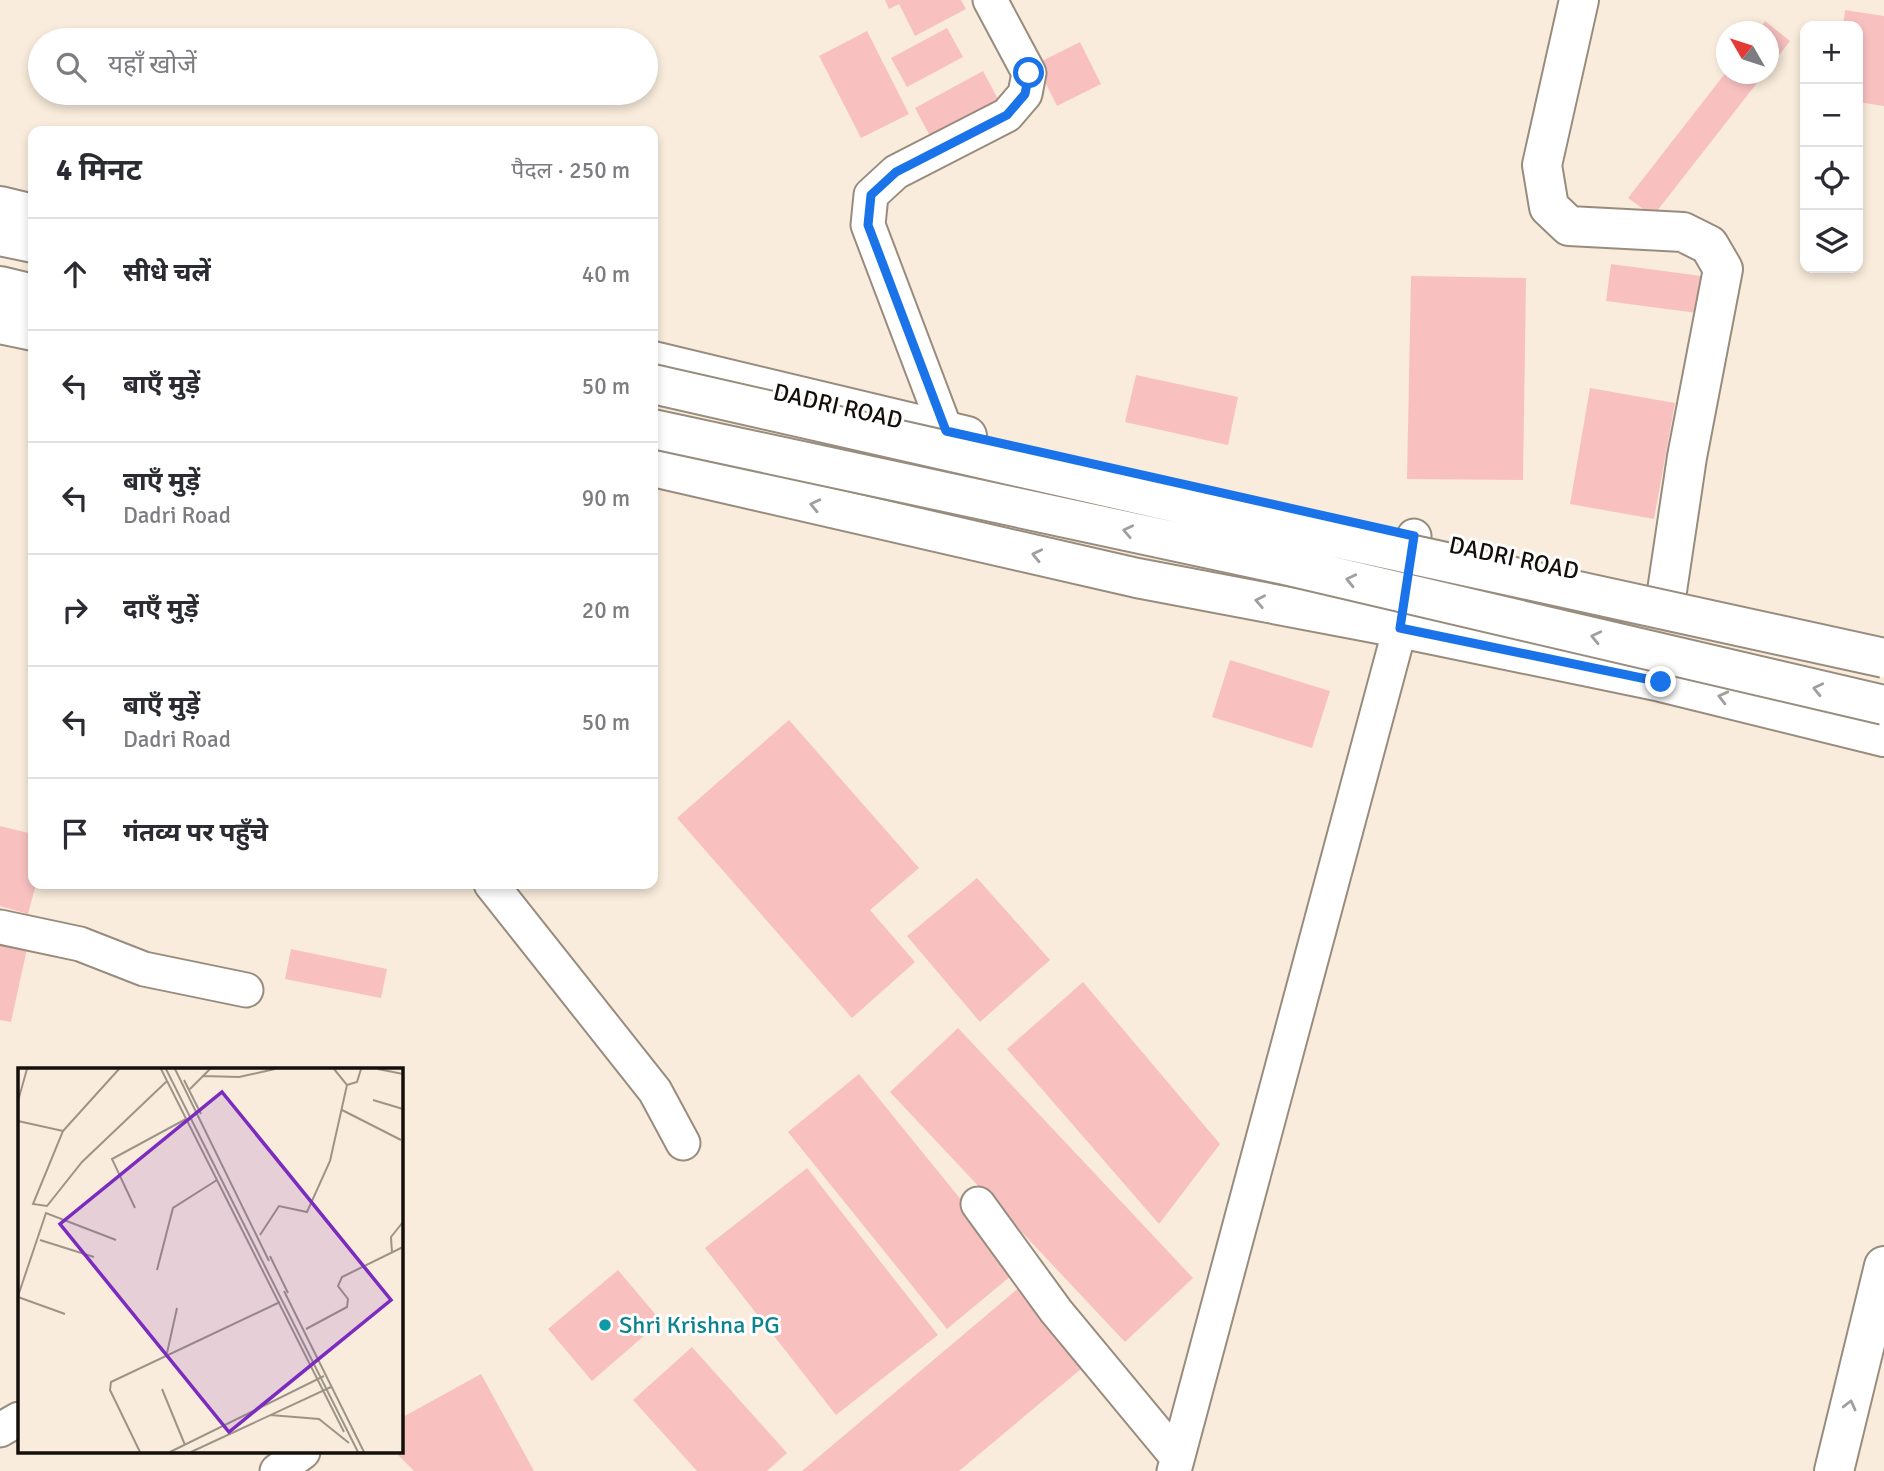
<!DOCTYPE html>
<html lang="hi">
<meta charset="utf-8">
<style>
:root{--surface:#fff;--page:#f7f7f7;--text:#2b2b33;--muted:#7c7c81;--line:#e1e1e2}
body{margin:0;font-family:Signika,"Noto Sans Devanagari",sans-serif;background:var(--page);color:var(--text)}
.controls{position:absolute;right:21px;top:21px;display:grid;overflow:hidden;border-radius:14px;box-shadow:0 4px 10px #0003}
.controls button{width:63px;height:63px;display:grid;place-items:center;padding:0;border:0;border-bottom:2px solid var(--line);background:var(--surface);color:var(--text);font:35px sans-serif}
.compass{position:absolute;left:1716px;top:21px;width:63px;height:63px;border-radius:50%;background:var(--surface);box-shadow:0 4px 10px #0003;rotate:309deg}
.stop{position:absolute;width:21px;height:21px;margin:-16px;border:5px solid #1a73e8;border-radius:50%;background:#fff}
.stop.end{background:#1a73e8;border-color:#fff;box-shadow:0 2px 7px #0008}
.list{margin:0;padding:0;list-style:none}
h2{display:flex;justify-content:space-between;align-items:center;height:91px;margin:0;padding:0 28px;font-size:30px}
h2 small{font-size:23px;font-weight:400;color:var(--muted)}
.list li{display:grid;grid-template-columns:46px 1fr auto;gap:21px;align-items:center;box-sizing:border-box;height:112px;padding:0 28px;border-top:2px solid var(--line)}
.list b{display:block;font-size:26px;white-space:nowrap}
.list p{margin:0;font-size:23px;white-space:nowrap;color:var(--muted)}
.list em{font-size:23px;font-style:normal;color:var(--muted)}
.icon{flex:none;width:38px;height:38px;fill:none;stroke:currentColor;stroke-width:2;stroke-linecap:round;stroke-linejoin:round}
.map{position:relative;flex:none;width:1884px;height:1471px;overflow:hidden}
.search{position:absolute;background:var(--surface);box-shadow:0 4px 10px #0003;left:28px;top:28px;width:630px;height:77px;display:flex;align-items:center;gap:18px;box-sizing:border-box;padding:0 24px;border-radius:38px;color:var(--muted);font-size:26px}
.panel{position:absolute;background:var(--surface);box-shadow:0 4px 10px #0003;left:28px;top:126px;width:630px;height:763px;border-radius:14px}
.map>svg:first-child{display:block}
.building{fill:#f8c1c0}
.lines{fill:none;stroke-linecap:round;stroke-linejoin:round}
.minor-casing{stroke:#988c7e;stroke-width:37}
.tertiary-casing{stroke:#988c7e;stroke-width:42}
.secondary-casing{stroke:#988c7e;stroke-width:42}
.minor{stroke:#fff;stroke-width:33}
.tertiary{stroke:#fff;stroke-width:38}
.secondary{stroke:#fff;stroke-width:38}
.secondary-bridge-casing{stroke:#988c7e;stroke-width:42;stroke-linecap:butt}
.secondary-bridge{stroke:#fff;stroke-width:38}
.oneway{stroke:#a19f9d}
.route{stroke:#1a73e8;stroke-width:9}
.culture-dot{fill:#0f9aa8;stroke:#fff;stroke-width:2.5}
.labels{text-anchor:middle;stroke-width:6;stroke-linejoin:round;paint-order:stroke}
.street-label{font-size:24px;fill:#140f0a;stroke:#fff}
.culture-label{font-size:24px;fill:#0d838f;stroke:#fff;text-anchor:start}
.inset-road{fill:none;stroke:#9d9488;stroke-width:2}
.view{fill:#7b2cbf;fill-opacity:0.15;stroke:#7b2cbf;stroke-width:3.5}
.inset-edge{fill:none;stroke:#140f0a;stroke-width:3.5}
</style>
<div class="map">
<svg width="1884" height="1471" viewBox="0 0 1884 1471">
<rect width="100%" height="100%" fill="#f9ecdc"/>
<path class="building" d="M885 0H961L966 9 915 36 899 4 889 9Z
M1845 10 1884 16V106L1858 102V26H1843Z
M1765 21 1790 41 1769 68V32H1757Z
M947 28 963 57 907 87 891 58Z
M867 31 909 114 861 138 819 56Z
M1080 42 1101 84 1057 106 1036 64Z
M983 71 999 101 931 138 915 108Z
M1727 71V74H1764L1653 216 1628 198Z
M1611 264 1701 276 1697 313 1606 301Z
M1411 276 1526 278 1523 480 1407 479Z
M1136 375 1238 397 1228 445 1125 422Z
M1590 388 1675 403 1654 519 1570 504Z
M1230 660 1330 691 1312 748 1212 717Z
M789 720 919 868 870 910 915 962 852 1018 677 818Z
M0 826 33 834V884H36L28 914 0 906Z
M977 878 1050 960 980 1022 907 936Z
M0 938 28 944 11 1022 0 1020Z
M291 949 387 969 381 998 285 979Z
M1083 982 1220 1144 1159 1224 1007 1049Z
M958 1028 1193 1278 1125 1342 890 1092Z
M859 1074 1018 1270 947 1329 788 1132Z
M807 1168 938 1335 836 1415 705 1248Z
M618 1270 661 1321 592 1381 548 1329Z
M1021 1286 1087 1364 959 1471H802Z
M692 1347 787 1453 767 1471H697L633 1400Z
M481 1374 534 1471H414L395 1452H401V1418Z"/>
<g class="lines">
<g class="minor-casing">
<path id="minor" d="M946 431 868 225 871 195 896 172 1007 115 1025 94 1029 73 990 0
M491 884 655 1091 683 1143
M0 927 80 944 144 969 246 990
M978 1204 1056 1311 1177 1457
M0 1430 19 1419
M277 1471 303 1452
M1174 1471 1400 628 1414 536"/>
</g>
<g class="tertiary-casing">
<path id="tertiary" d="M1579 0 1542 165 1549 207 1569 226 1683 232 1709 245 1723 269 1687 457 1667 591
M0 206 33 214
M0 324 33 331
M653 361 967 436
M653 467 1137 578 1400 628 1661 682 1884 737"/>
</g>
<g class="secondary-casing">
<path id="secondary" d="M0 236 33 243
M0 286 33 294
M1834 1471 1884 1266"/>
</g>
<use href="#minor" class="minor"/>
<use href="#tertiary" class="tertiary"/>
<use href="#secondary" class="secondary"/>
<g class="secondary-bridge-casing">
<path id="secondary-bridge" d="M653 384 1199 508 1884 658
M653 429 1289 566 1884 705"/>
</g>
<use href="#secondary-bridge" class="secondary-bridge"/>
</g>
<defs><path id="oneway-chevron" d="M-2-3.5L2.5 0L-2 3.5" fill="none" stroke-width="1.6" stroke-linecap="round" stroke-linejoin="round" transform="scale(1.75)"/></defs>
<g class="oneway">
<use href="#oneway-chevron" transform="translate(815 505) rotate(-167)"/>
<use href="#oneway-chevron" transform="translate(1128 531) rotate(-168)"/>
<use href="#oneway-chevron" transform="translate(1037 555) rotate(-167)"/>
<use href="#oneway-chevron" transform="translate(1351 580) rotate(-167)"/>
<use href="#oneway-chevron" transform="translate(1260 601) rotate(-169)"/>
<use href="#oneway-chevron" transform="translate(1596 637) rotate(-167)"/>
<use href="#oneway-chevron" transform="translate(1818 689) rotate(-167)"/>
<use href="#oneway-chevron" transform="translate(1723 697) rotate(-166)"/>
<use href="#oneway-chevron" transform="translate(1850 1405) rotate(-76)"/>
</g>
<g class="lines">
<path class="route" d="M1029 73 1025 94 1007 115 896 172 871 195 868 225 946 431 1414 536 1400 628 1661 682"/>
</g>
<circle class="culture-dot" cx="605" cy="1325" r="7"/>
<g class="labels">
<g class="street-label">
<text transform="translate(838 406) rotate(13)" y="8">DADRI ROAD</text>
<text transform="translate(1514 558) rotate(12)" y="8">DADRI ROAD</text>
</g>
<g class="culture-label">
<text x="619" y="1333">Shri Krishna PG</text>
</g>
</g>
<g transform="translate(18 1068)">
<rect width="385" height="385" fill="#f9ecdc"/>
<path class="inset-road" d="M143 1 326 364M148 1 340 384M157 1 251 193M360 1 385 6M185 8 221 9 257 1M166 12 183 46M329 17 339 14 343 1M172 21 192 1M355 32 385 41M0 33 9 1M324 42 383 72M0 53 45 63 15 136 29 138 64 94 149 13M45 63 101 1M117 140 94 91 168 51M242 167 261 138 289 144 312 93 329 17 316 1M22 172 76 189M374 185 373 169 385 154M252 188 270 225M139 202 155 140 199 112M266 223 346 384M0 228 28 145 98 172M0 229 47 246M288 261 329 239 330 231 320 218 324 209 385 179M149 285 159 240M144 321 167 377M252 347 301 351 331 375M122 384 92 322 93 314 262 234M152 384 306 308M173 384 313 319"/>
<path class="view" d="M204 24 373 232 211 364 42 156Z"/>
<rect width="385" height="385" class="inset-edge"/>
</g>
</svg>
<div class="controls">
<button>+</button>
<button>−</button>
<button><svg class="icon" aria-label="locate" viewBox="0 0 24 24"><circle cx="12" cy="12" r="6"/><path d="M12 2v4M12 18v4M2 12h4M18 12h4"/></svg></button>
<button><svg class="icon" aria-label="layers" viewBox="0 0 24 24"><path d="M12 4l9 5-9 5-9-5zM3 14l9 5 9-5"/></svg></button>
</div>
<svg class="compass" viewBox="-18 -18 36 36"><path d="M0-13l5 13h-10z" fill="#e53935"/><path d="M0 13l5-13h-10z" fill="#7c7c81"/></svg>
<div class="stop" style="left:1029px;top:73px"></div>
<div class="stop end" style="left:1661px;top:682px"></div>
<div class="search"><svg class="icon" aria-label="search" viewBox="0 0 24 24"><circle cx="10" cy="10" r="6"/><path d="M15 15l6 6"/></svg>यहाँ खोजें</div>
<section class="panel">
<h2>4 मिनट<small>पैदल · 250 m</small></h2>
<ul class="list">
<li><svg class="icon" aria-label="ahead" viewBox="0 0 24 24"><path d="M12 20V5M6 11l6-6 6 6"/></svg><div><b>सीधे चलें</b></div><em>40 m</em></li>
<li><svg class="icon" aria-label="left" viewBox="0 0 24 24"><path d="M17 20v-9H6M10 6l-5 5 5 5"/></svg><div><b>बाएँ मुड़ें</b></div><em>50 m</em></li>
<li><svg class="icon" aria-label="left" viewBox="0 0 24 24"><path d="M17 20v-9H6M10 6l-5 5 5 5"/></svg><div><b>बाएँ मुड़ें</b><p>Dadri Road</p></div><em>90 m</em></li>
<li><svg class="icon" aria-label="right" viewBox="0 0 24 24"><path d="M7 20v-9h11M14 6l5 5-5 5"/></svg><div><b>दाएँ मुड़ें</b></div><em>20 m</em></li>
<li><svg class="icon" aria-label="left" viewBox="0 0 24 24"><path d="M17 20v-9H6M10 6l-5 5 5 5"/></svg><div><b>बाएँ मुड़ें</b><p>Dadri Road</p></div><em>50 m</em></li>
<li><svg class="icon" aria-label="arrive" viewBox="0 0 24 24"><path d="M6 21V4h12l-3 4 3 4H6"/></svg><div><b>गंतव्य पर पहुँचे</b></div></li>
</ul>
</section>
</div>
